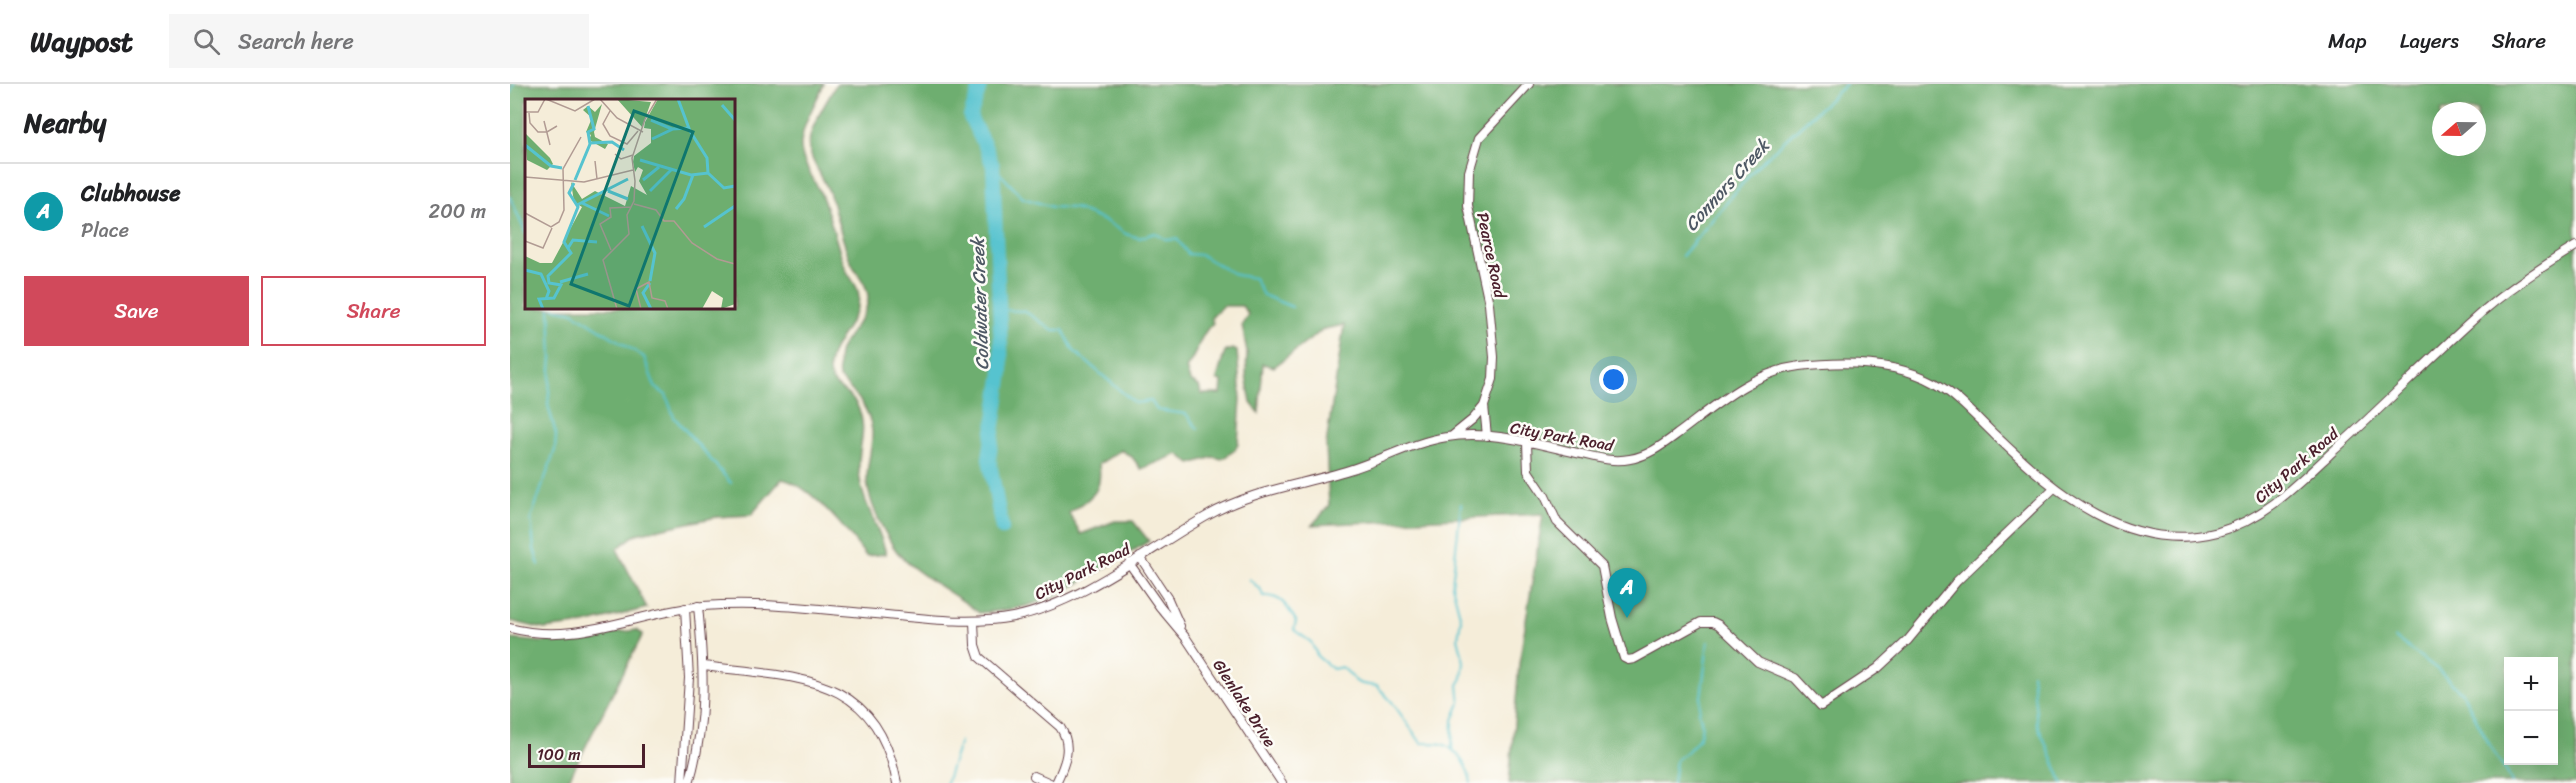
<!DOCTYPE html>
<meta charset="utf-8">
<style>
:root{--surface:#fff;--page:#f6f6f6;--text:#202124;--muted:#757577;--line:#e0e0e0;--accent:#d1495b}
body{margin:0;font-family:Sriracha,sans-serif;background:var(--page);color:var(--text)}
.controls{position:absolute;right:18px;bottom:18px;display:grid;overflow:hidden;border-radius:0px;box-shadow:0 6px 24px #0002}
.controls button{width:54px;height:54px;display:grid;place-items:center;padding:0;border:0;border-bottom:2px solid var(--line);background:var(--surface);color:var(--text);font:30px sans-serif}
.compass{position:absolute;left:1922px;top:18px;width:54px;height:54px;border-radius:50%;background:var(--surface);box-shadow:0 6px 24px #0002;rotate:250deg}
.scale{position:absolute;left:18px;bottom:15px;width:117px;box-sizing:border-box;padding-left:6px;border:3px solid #4a1f2b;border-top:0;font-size:16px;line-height:21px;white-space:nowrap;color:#4a1f2b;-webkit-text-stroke:4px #fdfcf7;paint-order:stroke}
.you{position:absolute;left:1104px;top:296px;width:21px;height:21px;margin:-15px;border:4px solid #fff;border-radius:50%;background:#1a73e8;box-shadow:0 0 0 9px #1a73e833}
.badge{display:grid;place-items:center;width:39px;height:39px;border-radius:50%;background:var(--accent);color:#fff;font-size:20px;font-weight:700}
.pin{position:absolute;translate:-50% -50px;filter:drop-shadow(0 2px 3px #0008)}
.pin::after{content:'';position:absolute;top:32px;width:21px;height:18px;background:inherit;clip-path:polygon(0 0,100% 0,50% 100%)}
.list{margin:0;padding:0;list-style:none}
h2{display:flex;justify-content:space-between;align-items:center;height:78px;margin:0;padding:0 24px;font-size:26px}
h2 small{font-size:20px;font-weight:400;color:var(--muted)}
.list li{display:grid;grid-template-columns:39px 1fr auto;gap:18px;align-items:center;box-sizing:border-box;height:96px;padding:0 24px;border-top:2px solid var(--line)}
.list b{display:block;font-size:22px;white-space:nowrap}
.list p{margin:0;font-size:20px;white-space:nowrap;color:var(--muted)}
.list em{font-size:20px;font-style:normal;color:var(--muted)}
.actions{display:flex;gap:12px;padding:18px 24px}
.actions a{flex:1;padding:14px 0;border:2px solid var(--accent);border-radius:0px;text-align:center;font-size:21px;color:var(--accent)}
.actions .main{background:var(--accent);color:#fff}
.icon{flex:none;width:33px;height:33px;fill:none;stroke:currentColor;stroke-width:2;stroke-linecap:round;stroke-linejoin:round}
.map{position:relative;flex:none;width:2066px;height:699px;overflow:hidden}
header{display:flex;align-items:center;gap:36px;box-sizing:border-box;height:84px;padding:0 30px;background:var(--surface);border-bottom:2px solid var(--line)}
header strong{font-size:28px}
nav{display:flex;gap:33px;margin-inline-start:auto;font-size:21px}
.search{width:420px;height:54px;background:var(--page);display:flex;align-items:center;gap:15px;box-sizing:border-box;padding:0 21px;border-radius:0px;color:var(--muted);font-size:22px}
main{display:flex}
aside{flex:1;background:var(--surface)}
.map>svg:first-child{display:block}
.forest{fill:#6eae6f;stroke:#5c664d;stroke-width:1.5;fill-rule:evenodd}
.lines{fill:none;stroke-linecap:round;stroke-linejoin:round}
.stream{stroke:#56c3cf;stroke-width:2}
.river{stroke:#56c3cf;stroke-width:14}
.minor-casing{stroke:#643e45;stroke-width:10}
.minor{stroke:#fff;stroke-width:8}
.labels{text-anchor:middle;stroke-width:5;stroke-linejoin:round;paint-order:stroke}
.street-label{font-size:16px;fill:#4a1f2b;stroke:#fdfcf7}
.water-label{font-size:18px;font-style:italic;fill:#4e5864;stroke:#fdfcf7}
.inset-river{fill:none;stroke:#56c3cf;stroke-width:3}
.inset-road{fill:none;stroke:#b19b93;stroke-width:1.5}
.view{fill:#0f766e;fill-opacity:0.15;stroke:#0f766e;stroke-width:3}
.inset-edge{fill:none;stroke:#4a1f2b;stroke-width:3}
</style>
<header>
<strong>Waypost</strong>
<div class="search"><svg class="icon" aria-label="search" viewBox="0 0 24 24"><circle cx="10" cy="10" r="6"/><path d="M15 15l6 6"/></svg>Search here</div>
<nav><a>Map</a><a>Layers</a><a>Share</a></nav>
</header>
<main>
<aside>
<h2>Nearby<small></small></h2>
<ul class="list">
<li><span class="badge" style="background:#0f9aa8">A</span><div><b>Clubhouse</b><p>Place</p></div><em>200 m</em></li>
</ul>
<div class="actions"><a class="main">Save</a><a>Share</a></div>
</aside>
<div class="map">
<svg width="2066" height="699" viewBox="0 0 2066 699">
<rect width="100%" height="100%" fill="#fdfcf7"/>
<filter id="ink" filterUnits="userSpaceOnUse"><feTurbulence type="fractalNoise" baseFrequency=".0167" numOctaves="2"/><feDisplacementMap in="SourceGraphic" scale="12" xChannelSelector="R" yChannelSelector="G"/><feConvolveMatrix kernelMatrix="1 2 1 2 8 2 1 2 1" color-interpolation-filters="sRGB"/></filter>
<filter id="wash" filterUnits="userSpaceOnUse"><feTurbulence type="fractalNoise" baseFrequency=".008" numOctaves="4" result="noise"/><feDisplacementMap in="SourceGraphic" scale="24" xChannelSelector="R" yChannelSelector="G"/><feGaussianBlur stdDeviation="1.35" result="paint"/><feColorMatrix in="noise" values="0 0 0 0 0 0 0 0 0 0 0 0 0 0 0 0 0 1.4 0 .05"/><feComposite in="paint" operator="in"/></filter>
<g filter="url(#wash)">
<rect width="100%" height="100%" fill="#f5edd9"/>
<path class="forest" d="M0 0H314C306 18 293 39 291 59 290 77 304 94 311 110 321 133 326 159 335 183 338 192 346 199 348 207 355 234 317 258 319 287 320 304 340 307 347 321 359 346 348 360 349 384 350 418 369 439 376 470L356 472C339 449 300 400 272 395L241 431 207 433 126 450 107 465 137 524 75 540 34 545 0 537ZM16 16H224V224H16Z
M326 0H2066V699H999L1009 580 1033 430 802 441 819 422 816 361 834 241 814 245 764 283 753 280 749 329 741 319 736 292 737 268 732 241 738 230 732 222H713L701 234 703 239C689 251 688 270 676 284L680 297 689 302 691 310H711L712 297 707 296V294L715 267 723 265 727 267 731 315 728 359 725 366 712 375 703 373 681 380 668 370 631 385 622 373 611 366 589 380C593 409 581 414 559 429L571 450 605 437H623L639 457C606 477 573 499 538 515 517 524 492 527 469 529 445 509 398 487 383 462 372 444 359 418 357 398 356 381 363 364 362 347 360 324 344 308 329 294 328 285 327 274 330 266 337 248 356 236 358 215 359 201 346 190 341 178 331 155 327 131 319 108 313 91 295 73 300 53 304 35 318 17 326 0ZM1931 27H1967V63H1931ZM1998 578H2044V676H1998Z
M126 546 133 550 57 699H0V555L33 558Z"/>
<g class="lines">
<path class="stream" d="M0 11 4 0
M483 82 513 114 542 123 564 124 597 138 616 150 629 154 645 149 657 156 667 155 678 170 691 171 726 191 744 194 753 211 782 223
M0 113 16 150
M1172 172 1247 82 1336 0
M44 224 61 227 134 273 145 303 156 311 164 333 221 399
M489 226 514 227 543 246H553L564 267 625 319 641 317 647 326 676 330 688 345
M29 481 24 465 21 434 45 366 46 350 38 321 42 273 40 224
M739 495 751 506 753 512C771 511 777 522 786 537L784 546 801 558 808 573 823 585 832 583C850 598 838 599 867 602L882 618 911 659C918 659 926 659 932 660 947 664 959 685 961 699
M1885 554 1927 585 1953 610 1985 671 1996 686 2002 699
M1522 589 1527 640 1553 699
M942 666 943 636 950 619 948 601 952 594 954 578 948 554 951 535 942 501 951 420
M436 699 450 657
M1163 699 1166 676C1183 664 1198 651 1189 629L1198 558"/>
<path class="river" d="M471 0 460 33 475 62 483 82 492 288 479 374 492 444"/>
</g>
</g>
<g filter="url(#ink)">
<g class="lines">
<g class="minor-casing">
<path id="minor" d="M974 322 977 352
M942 352 963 335 974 322 983 295 984 273 979 220 958 122 959 88 969 54 1019 0
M1017 359 1018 387 1035 412 1047 438 1092 482 1102 534 1114 574 1118 576 1124 575 1191 538H1203L1209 541 1248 578 1285 594 1311 622 1368 584 1398 556 1447 497 1544 404
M630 473 658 515 670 542
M619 479 650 523 676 554 772 699
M464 537 465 561 469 573 550 643C563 662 555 680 546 699
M0 544C67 562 127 528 193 522 257 517 324 527 388 532 426 536 465 540 503 533 572 519 637 466 697 432 742 406 791 401 839 386 872 376 903 358 937 353 978 346 1023 359 1063 368 1081 372 1101 379 1120 375 1139 372 1155 359 1170 348 1206 321 1243 288 1290 282 1334 277 1385 277 1425 299 1448 312 1467 334 1486 352 1545 409 1619 471 1708 448 1754 435 1786 402 1820 370 1872 324 1920 274 1972 228 2001 203 2033 182 2066 162
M194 582C285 594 366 588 387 699
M524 692 540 699
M172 699 179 594 175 524
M179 699C197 639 194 584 188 522"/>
</g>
<use href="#minor" class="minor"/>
</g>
</g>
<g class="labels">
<g class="street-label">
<text transform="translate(982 171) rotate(78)" y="6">Pearce Road</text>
<text transform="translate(1052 352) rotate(10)" y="6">City Park Road</text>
<text transform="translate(1786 381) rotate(-41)" y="6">City Park Road</text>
<text transform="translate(572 487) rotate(-27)" y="6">City Park Road</text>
<text transform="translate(735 619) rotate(57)" y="6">Glenlake Drive</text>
</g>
<g class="water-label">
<text transform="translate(1217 101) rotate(-48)" y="6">Connors Creek</text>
<text transform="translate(470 220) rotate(-92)" y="6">Coldwater Creek</text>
</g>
</g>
<g transform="translate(15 15)">
<rect width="210" height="210" fill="#f5edd9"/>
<path d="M92 0 126 3 117 28ZM133 0H210V205L196 210 198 199 187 192 177 210H0V157L15 164H27L57 108 49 103 46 83 57 100 70 92 100 107 106 87 122 96 114 82 118 71 113 68 110 73 108 63 109 57 126 44V30L119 29 120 23ZM77 5 69 33 70 38 83 45 80 50 64 41 66 36 61 33 67 19 58 11 63 7 70 13ZM0 34 25 59 28 65 22 71 2 61Z" fill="#6eae6f"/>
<path class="inset-river" d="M153 0 165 32 182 59 183 74M197 6 210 21M126 21 147 30M127 40 148 30 164 29M65 44 87 43 99 51M0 46 26 67 37 69M115 61 166 76 183 74 199 89 210 87M50 81 65 45 63 33 69 30 63 7M118 81 134 68M83 92 103 100M125 92 146 71M57 104 84 117M52 106 103 80M151 110 159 100 168 76M117 127 130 154 125 182M179 128 210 107M43 149 48 141 72 143M0 171 16 175 24 192 21 200M35 183 63 175M125 184 118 194 126 210M18 210 14 200 29 199 36 186 24 184 23 177 46 154 39 143 53 108 44 94 49 84"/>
<path class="inset-road" d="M21 0 50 12 70 0M75 0 92 19 118 33M85 12 78 25 85 37 102 45 113 32M0 13H13L20 0M4 14 5 24 13 33H22L32 27M19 22 25 46M90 55 96 60 108 56M70 62 72 80M0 78 59 83 108 71M109 105 131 111 139 122H149L167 144 192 160 210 165M0 114 26 128 34 123 39 111 38 70 56 38M0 142 18 149 27 129M86 151 75 125 86 118 85 109 106 108M92 210 78 161 104 135 102 116 109 102 110 82 107 59 120 20 132 0M116 210 111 190 124 183 127 199 140 202 143 210"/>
<path class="view" d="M109 12 168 33 104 207 46 185Z"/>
<rect width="210" height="210" class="inset-edge"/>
</g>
</svg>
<div class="controls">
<button>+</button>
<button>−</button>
</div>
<svg class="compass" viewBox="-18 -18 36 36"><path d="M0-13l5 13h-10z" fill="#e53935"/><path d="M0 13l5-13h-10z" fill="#757577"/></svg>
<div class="scale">100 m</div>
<div class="you"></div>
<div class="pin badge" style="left:1117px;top:534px;background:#0f9aa8">A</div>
</div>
</main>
